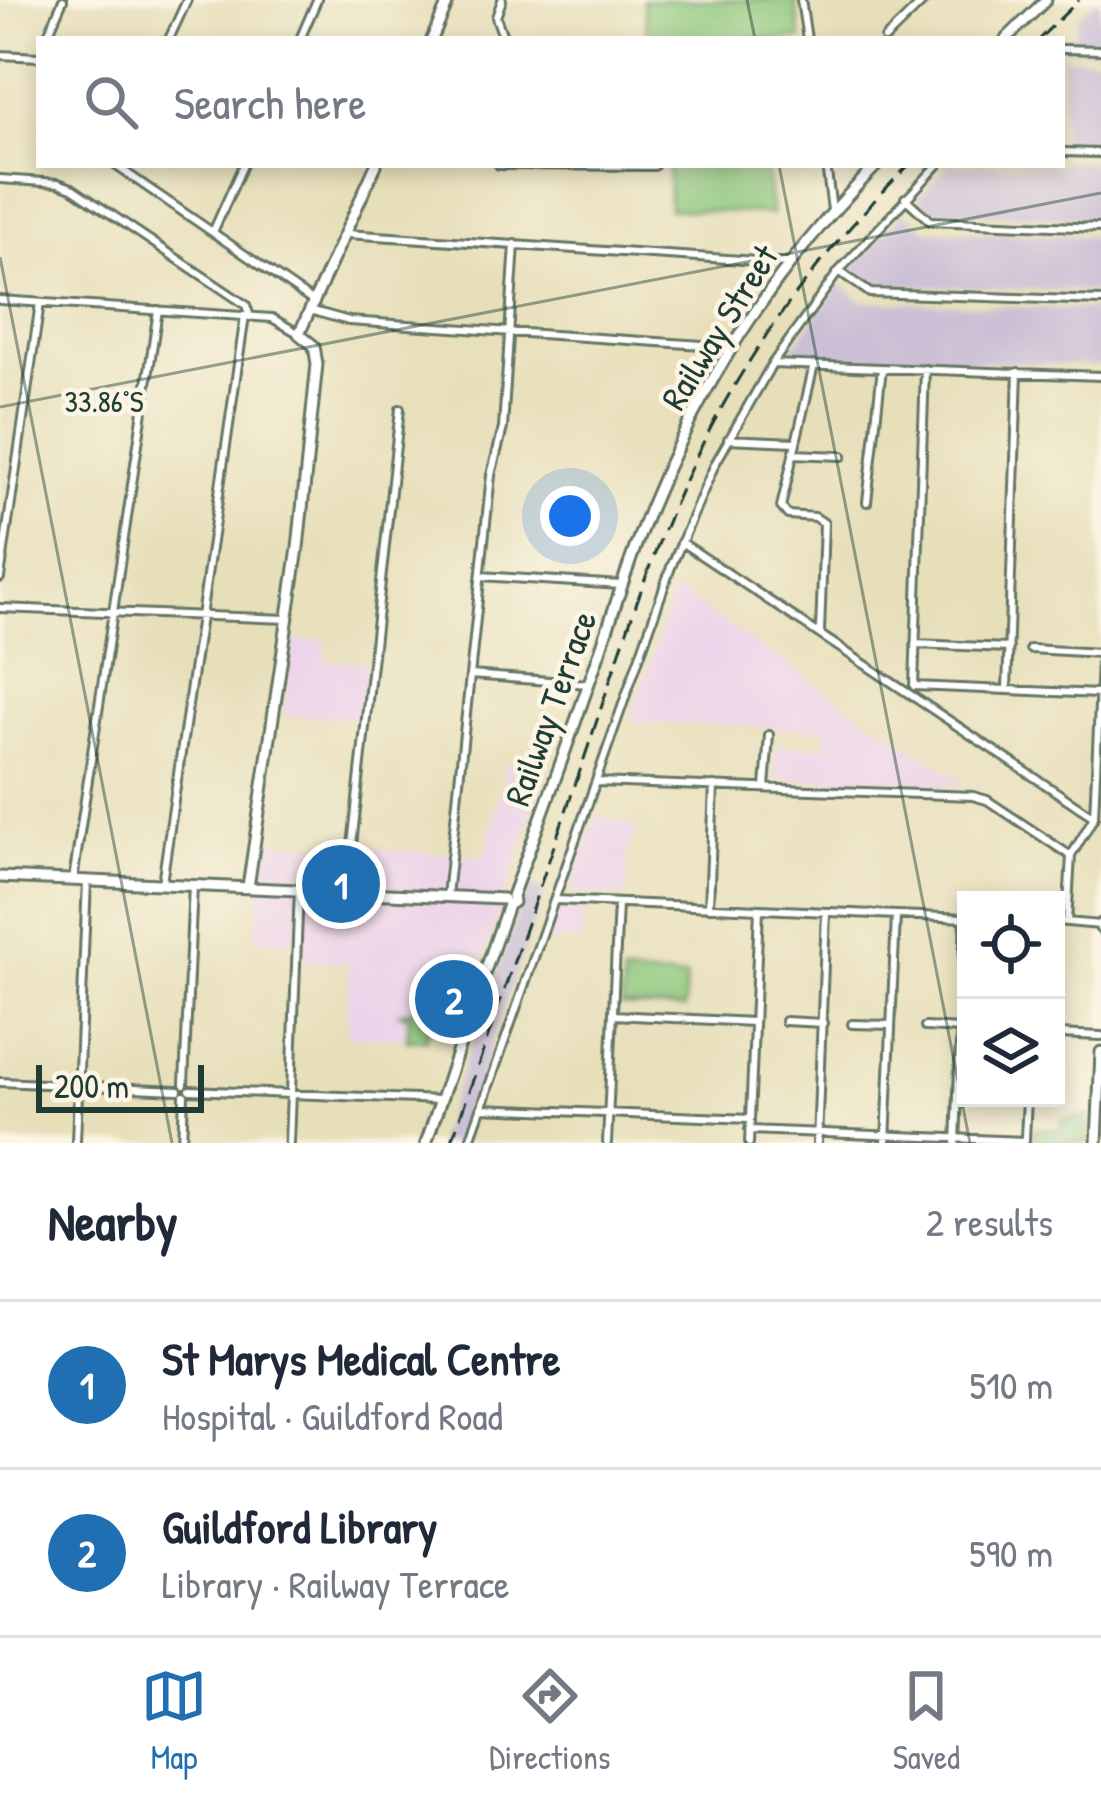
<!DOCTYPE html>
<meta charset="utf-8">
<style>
:root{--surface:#fff;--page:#f2f2f3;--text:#1f2937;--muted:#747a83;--line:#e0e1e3;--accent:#1f6fb2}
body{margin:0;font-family:"Patrick Hand",sans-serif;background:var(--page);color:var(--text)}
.controls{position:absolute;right:36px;bottom:36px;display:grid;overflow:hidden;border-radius:0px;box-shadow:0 6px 18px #0003}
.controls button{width:108px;height:108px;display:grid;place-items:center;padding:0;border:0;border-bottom:3px solid var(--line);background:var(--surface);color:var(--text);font:60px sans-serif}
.scale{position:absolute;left:36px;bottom:30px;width:168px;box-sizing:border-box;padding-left:12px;border:6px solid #1f3d34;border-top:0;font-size:33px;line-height:42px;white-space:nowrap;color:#1f3d34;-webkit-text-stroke:9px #fcf5e5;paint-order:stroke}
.you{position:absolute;left:570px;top:516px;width:42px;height:42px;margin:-30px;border:9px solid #fff;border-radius:50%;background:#1a73e8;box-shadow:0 0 0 18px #1a73e833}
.badge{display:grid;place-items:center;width:78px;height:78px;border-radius:50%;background:var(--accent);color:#fff;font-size:39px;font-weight:700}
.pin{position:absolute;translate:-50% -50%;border:6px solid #fff;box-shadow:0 3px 12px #0006}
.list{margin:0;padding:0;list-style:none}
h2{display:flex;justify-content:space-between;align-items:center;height:156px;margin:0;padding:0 48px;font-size:51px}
h2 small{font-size:39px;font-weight:400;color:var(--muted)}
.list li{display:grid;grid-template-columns:78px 1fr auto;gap:36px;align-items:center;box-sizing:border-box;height:168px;padding:0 48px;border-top:3px solid var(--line)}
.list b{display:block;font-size:45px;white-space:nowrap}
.list p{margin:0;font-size:39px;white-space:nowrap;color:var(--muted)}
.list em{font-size:39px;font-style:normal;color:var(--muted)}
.icon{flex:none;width:66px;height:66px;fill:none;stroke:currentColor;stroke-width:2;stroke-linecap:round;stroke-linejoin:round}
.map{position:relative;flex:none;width:1101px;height:1143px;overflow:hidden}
.search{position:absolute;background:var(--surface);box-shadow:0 6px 18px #0003;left:36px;right:36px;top:36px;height:132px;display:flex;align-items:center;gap:30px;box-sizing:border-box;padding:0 42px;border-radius:0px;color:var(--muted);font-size:45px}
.sheet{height:492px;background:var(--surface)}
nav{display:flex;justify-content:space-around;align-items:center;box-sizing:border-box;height:168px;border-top:3px solid var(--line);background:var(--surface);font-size:33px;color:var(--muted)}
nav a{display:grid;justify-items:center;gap:6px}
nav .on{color:var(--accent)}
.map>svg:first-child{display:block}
.built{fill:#ecd1ea}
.industrial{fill:#cbbfd5}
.green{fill:#8dc77c;stroke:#568258;stroke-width:3}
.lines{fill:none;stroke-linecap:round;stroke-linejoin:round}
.stream{stroke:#69c0e6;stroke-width:3}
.street-casing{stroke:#657663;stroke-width:12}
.secondary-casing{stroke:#657663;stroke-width:15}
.street{stroke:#fff;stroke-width:6}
.secondary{stroke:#fff;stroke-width:9}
.rail{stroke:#1f3d34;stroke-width:3;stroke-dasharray:18 9;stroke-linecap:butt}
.ticks{fill:none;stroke:#1f3d34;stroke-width:3;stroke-opacity:0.45}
.labels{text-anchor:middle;stroke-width:9;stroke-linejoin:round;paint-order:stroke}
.street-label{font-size:36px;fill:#1f3d34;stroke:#fcf5e5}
.ticks-label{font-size:30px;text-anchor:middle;fill:#1f3d34;stroke:#fcf5e5;stroke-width:9;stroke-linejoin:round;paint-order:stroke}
</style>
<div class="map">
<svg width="1101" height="1143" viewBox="0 0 1101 1143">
<rect width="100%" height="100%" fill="#fcf5e5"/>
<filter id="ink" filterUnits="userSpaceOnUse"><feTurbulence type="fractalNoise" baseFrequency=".00833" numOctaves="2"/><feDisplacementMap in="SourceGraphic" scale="24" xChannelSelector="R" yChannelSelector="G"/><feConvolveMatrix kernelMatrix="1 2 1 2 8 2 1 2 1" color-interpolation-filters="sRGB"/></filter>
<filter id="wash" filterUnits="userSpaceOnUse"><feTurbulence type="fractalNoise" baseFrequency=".004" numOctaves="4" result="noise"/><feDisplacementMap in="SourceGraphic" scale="48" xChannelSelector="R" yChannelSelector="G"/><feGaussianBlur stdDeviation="2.7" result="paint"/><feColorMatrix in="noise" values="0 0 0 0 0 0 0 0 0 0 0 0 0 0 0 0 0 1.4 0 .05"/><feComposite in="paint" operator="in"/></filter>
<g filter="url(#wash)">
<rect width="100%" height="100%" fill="#e7dfba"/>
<path class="built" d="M674 590 830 693 969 786 775 779 776 745 826 747 827 730 630 722Z
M293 640 326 641 325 660 367 662 361 718 283 715Z
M507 762 549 764 460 1029 428 1028 426 1039 347 1036 349 963 303 961 305 944 255 940 264 841 485 857Z
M595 815 638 828 626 855V896L575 893 571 888Z
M557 909 584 910 581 942 546 940Z"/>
<path class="industrial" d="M1097 0H1101V50L1062 49 1076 32 1077 18Z
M1062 57 1101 58V145L1062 144Z
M1062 161 1101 163V219L932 212 918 198 950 165H1062Z
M904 212 926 230 1101 237V292L868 284 850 270Z
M840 284 862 301 1101 310V366L793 355 790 352Z
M533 885 544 892 471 1104 475 1106 463 1143H436L528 886Z"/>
<path class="green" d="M643 0H795L801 39H648Z
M668 165H765L772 214 669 209Z
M623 975 686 978 684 1009 622 1007Z
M422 1007 456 1013 463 1010 456 1029 428 1028 426 1039 407 1040 409 1016 400 1013Z
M1089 1117 1088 1143H1033L1034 1129 1061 1130 1062 1119Z"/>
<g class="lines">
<path class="stream" d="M1045 1143 1089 1120"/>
</g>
</g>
<g filter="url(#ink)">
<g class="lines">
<g class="street-casing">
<path id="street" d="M502 0 496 17 502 34
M801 0 807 39
M46 39 63 0
M169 39 187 0
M300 39 317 0
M885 39 925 0
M1062 49 1101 50
M0 55 39 57
M1062 152 1101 153
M115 165 315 303
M499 165 654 166
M826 165 832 210
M0 179 58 183 72 188 246 305 250 317
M905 198 930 221 1101 228
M213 232 243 165
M346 234 788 263
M839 271 870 293 1101 301
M0 300 272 318 298 333
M313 311 349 321 732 347
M772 364 1101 376
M814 365 781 507 788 515 815 517 824 523 820 632
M728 439 795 442
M793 454 842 456
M867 502 882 368
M681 542 1094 817
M481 576 621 585
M0 578 40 303
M0 608 288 619
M915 644 1009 648
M1030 649 1101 653
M470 675 589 684
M914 686 925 369
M914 686 1099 694
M1007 690 1018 372
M597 782 973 796 987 800 1071 856
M765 788 769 735
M73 880 158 310
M162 883 245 316
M347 891 400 409
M447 896 491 475 503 428 515 244
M556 900 966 918
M709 907 714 786
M1056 921 1100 925
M1067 922 1071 856 1094 817 1101 660
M613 1015 753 1022
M785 1021 823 1023
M852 1024 891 1025
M925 1027 961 1029
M1059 1034 1101 1036
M0 1082 178 1090
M184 1084 193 885
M190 1090 441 1100
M481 1108 750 1119
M749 1130 1025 1141
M1025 1139 1027 1098
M76 1141 87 881
M182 1143 184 1095
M289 1143 299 889
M469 1143 671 567 715 464 772 364 839 271 938 165
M607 1143 618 903
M749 1143 759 909
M817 1143 826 912
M886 1143 896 915
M956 1143 965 919"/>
</g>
<g class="secondary-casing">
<path id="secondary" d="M432 39 449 0
M1006 39 1046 0
M0 877 503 899
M248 887 298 548 317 364 314 346 299 334 376 165
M512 896C541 819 569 741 596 663 615 608 631 552 654 499 706 374 781 261 877 165
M1101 924V928
M426 1143 508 905 513 902 512 896
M1097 1143 1101 1052"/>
</g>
<use href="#street" class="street"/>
<use href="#secondary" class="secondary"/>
<path class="rail" d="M1039 39 1079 0
M451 1143C495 1017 538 891 582 765 615 668 645 567 688 474 741 358 818 255 909 165"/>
</g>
</g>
<path class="ticks" d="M747 0 755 39M779 165 970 1143M0 257 172 1143M0 407 1101 193"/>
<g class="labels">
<g class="street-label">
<text transform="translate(719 327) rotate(-58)" y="13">Railway Street</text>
<text transform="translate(550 708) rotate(-70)" y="13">Railway Terrace</text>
</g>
</g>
<g class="ticks-label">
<text x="104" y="412">33.86°S</text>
</g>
</svg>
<div class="controls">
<button><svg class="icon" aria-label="locate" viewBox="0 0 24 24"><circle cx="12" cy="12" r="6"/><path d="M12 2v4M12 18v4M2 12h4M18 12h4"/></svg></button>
<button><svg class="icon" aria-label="layers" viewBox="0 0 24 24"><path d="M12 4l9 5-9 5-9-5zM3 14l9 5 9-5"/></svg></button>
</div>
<div class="scale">200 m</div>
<div class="you"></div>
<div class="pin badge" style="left:341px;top:884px">1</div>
<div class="pin badge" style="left:454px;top:999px">2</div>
<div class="search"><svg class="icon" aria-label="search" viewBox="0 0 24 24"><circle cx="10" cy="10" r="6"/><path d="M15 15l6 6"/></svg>Search here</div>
</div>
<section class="sheet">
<h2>Nearby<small>2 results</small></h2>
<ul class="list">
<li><span class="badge">1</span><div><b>St Marys Medical Centre</b><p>Hospital · Guildford Road</p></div><em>510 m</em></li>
<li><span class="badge">2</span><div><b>Guildford Library</b><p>Library · Railway Terrace</p></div><em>590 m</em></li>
</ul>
</section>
<nav>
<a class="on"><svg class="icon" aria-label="map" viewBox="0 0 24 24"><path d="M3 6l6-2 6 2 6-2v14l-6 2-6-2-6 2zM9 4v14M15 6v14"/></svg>Map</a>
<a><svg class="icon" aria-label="directions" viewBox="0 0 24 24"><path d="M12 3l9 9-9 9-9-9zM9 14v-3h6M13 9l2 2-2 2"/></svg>Directions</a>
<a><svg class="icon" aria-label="saved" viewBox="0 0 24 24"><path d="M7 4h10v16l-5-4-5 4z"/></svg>Saved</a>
</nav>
